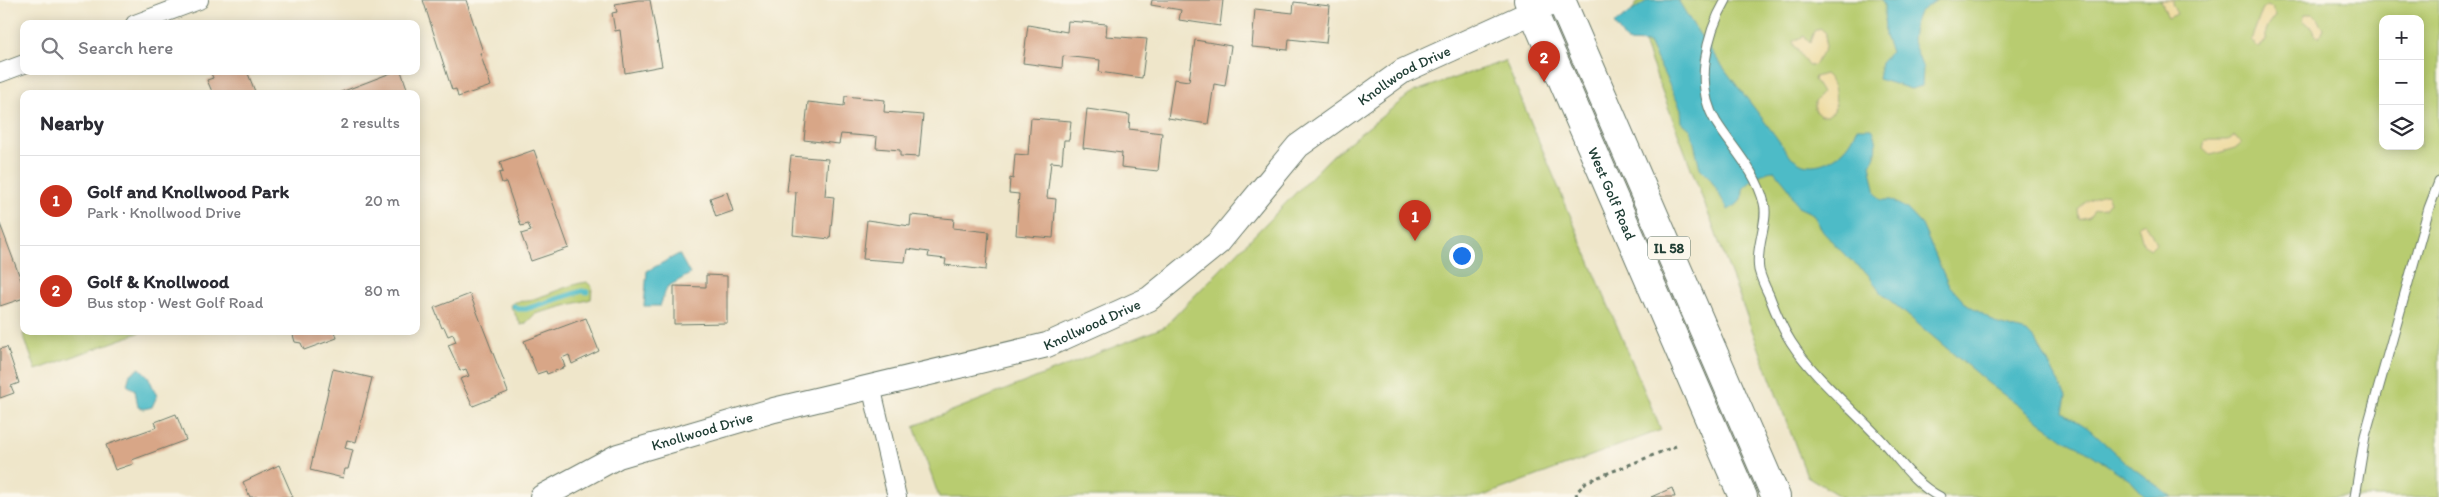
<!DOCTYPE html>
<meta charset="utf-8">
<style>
:root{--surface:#fff;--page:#f7f7f7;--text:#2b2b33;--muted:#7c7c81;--line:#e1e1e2;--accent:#c8321e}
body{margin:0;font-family:Itim,sans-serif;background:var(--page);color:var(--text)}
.controls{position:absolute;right:15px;top:15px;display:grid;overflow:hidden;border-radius:10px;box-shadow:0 2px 12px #0003}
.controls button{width:45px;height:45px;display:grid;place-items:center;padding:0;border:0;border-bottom:1px solid var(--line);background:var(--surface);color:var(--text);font:25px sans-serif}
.you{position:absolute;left:1461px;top:255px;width:18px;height:18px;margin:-12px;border:4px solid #fff;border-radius:50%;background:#1a73e8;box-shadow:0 0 0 8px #1a73e833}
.badge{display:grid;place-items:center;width:32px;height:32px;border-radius:50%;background:var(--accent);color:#fff;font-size:16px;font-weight:700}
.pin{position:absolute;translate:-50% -41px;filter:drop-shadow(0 1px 2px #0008)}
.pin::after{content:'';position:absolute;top:26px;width:18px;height:15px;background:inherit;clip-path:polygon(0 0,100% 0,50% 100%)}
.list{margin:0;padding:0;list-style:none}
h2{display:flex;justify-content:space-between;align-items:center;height:65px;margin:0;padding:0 20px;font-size:21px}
h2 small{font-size:16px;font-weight:400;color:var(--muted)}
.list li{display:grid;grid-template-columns:32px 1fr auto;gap:15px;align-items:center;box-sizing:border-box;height:90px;padding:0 20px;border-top:1px solid var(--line)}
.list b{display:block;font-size:19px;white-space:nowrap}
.list p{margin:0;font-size:16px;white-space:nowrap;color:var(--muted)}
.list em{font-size:16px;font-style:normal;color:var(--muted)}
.icon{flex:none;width:28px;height:28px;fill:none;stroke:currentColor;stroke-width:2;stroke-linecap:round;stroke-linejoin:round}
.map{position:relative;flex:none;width:2439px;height:497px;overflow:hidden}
.search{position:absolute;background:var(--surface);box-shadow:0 2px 12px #0003;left:20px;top:20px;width:400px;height:55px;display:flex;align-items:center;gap:12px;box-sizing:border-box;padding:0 18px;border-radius:10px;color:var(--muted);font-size:19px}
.panel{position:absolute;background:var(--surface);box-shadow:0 2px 12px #0003;left:20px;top:90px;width:400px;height:245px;border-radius:10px}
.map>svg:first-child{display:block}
.green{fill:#b8cc70;stroke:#6c8452;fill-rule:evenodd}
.sand{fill:#eeda9e;stroke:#868c69}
.water{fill:#4dbbc7;stroke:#367c7e}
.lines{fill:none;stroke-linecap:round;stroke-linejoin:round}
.stream{stroke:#4dbbc7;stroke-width:5}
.building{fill:#d8a687}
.lane-casing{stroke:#687868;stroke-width:11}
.street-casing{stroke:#687868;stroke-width:20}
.secondary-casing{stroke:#687868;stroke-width:26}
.primary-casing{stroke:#687868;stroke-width:30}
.path{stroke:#687868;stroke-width:3;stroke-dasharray:4 4;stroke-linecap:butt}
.lane{stroke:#fff;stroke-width:9}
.street{stroke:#fff;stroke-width:18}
.secondary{stroke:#fff;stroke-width:24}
.primary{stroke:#fff;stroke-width:28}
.labels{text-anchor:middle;stroke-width:5;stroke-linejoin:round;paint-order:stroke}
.shield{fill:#fbf7ec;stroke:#61756b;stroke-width:1}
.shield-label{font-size:14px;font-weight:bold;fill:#1f3d34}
.street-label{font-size:15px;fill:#1f3d34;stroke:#fbf7ec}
</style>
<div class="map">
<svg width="2439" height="497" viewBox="0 0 2439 497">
<rect width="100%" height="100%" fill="#fbf7ec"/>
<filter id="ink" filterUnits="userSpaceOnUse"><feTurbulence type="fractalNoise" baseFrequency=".02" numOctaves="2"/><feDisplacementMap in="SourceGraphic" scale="10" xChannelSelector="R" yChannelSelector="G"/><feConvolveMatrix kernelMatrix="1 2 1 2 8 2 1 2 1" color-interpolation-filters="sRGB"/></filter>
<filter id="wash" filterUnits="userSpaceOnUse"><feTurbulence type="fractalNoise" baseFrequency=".0096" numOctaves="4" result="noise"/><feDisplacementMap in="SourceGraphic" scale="20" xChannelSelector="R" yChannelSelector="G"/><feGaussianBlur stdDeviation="1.12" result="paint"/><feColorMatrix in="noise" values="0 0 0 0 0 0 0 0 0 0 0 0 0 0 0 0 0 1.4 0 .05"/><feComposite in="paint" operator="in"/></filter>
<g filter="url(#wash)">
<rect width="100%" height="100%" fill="#efe6ca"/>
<path class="green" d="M1639 0H2439V497H1841L1807 476 1632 11ZM2383 19H2420V146H2383Z
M1505 61 1661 430 1480 497H939L914 426 1164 327 1333 155 1413 92Z
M587 282 592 287 591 299 535 314 525 324 521 325 510 305C515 301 518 302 525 301 546 297 565 285 587 282Z
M30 331H144L36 370 23 334Z"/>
<path class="sand" d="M2161 0H2174L2172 4 2177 14 2168 18Z
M2267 6 2273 8 2275 16 2266 28V41L2258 47 2251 40 2263 8Z
M2305 14H2314L2323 28 2319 37 2315 35 2312 28 2303 20Z
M1820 28 1826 33 1825 48 1815 65 1808 66 1794 45 1793 41 1804 36 1810 42 1814 31Z
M1825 74C1835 81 1838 99 1834 111L1827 116H1820L1815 110V102L1822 93 1814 80 1815 77Z
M2235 136 2241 143 2235 148 2211 155 2203 148 2205 140H2228Z
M2107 194 2110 201 2105 208 2094 209 2090 216 2079 219 2078 209C2086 201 2095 195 2107 194Z
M2145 222 2156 243 2150 249 2143 243 2138 225Z"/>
<path class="water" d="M1648 0H1678C1710 56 1753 103 1789 155 1793 158 1798 162 1803 164 1826 170 1851 149 1857 128H1872C1878 140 1879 154 1870 164L1876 194 1881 200H1891L1907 209 1922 225 1948 284 1964 302 1998 324 2027 332 2038 344 2066 396 2063 412 2088 428 2125 462 2172 497H2146L2131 481 2082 448 2062 438 1988 383 1880 292 1867 273 1847 257 1823 232 1813 214 1798 207 1788 187 1775 171C1762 171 1752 180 1743 189 1743 201 1739 204 1728 210L1710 178 1700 168 1691 130 1682 122 1681 109 1649 43 1627 42 1614 24Z
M1881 0H1937L1919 12 1914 25 1912 39 1923 69 1922 86 1911 89 1878 79 1881 63 1891 52 1885 36 1884 5Z
M679 254 690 274 667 287 660 306H644L647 271Z
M140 368 148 376 157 396 152 407 144 409 138 407 135 390 127 385 130 374Z"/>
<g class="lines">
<path class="stream" d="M514 306 518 309H526L582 291 587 292"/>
</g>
<g id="blocks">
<path class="building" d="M423 0H466L483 52 480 53 491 86 458 97 456 89 452 90Z
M638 0H650L662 66 625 73 620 30 615 31 612 13 617 12 615 4Z
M1152 0H1223L1220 26 1179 20 1181 10 1151 5Z
M1294 2 1330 6 1326 43 1289 39 1288 50 1252 47 1255 9 1293 13Z
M1068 21 1107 24 1106 36 1147 39 1142 78 1099 72 1100 60 1063 56 1062 68 1023 63 1028 25 1067 32Z
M1195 40 1231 46 1225 86 1214 84 1208 124 1168 118 1174 79 1189 81Z
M210 71H247L256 94H213L207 80 213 78Z
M396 71H401L409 94H336Z
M845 96 885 100 884 112 923 115 919 157 900 156V150L876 148 877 137 841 134 839 144 804 140 808 102 844 106Z
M1087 109 1130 115 1129 129 1162 133 1158 171 1121 167 1122 153 1083 148Z
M1031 118 1071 121 1069 140H1064L1062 163 1051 162 1047 198 1056 199 1053 238 1016 235 1019 194 1009 193 1010 178 1013 179 1015 154 1028 155Z
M534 150 569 248 531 261 521 234 531 231 528 224 521 226 506 182 502 183 499 173 503 172 500 162Z
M791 156 828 159 825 196 834 197 830 239 793 235 796 192 787 191Z
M727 192 733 211 716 217 710 198Z
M911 215 954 219 953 228 989 232 986 270 945 265 946 259 928 257 929 252 907 249 905 262 863 259 867 220 910 226Z
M0 224 24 288V298L0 306Z
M706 275 727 276V323L674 324V286L706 287Z
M470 294 508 392 473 406 460 379 469 376 466 369 460 371 448 345 456 342 453 334 448 336 444 327 442 328 434 308Z
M586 318 599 351 572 364 569 355 562 358 565 367 547 374 546 371 537 374 524 341Z
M296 331H335L337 338 304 350 301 343 295 342 293 335Z
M7 347 19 383 11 386 14 393 0 398V349Z
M333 369 372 378 356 442 347 440 345 448 353 450 348 469H345L343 478 310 470Z
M176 414 186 440 132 460 133 464 115 470 106 445 157 427 155 422Z
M279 465 293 497H250L243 482Z
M1672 488 1675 497H1651Z"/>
</g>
</g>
<g filter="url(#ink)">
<use href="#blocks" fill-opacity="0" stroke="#687868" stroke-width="1"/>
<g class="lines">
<g class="lane-casing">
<path id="lane" d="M1726 0C1706 34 1694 87 1716 122 1733 149 1756 171 1764 203 1769 221 1755 247 1759 270 1761 278 1765 287 1769 295 1775 311 1782 328 1791 342 1814 378 1855 411 1883 442 1901 462 1915 484 1940 497
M2355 497 2365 436 2429 208 2439 182"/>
</g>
<g class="street-casing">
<path id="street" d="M135 24 199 0
M0 73 24 64
M871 386 897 497"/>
</g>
<g class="secondary-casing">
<g id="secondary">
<path id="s1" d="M542 497 618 456 774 410 1047 345 1149 299 1218 243 1298 146 1403 71 1559 0"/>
</g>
</g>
<g class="primary-casing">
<g id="primary">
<path id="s2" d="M1528 0 1743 497"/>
<path d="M1561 0 1776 497"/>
</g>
</g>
<path class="path" d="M1577 497 1576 493 1586 482 1676 446"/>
<use href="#lane" class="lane"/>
<use href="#street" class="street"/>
<use href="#secondary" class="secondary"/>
<use href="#primary" class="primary"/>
</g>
</g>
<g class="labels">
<rect class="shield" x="1648" y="236.5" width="42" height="23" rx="4"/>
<g class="shield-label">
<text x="1669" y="253">IL 58</text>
</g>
<g class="street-label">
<text dy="5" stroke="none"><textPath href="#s1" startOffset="984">Knollwood Drive</textPath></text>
<text dy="5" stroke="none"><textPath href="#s2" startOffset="211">West Golf Road</textPath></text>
<text dy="5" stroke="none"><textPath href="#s1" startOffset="579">Knollwood Drive</textPath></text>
<text dy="5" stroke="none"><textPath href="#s1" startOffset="174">Knollwood Drive</textPath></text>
</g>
</g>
</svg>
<div class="controls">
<button>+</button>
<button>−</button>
<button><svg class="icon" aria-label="layers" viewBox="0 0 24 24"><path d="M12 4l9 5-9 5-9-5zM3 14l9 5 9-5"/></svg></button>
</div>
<div class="you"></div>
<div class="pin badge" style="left:1415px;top:241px">1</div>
<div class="pin badge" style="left:1544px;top:82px">2</div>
<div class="search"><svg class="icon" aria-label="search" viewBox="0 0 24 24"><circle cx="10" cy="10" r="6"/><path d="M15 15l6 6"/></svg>Search here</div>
<section class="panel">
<h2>Nearby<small>2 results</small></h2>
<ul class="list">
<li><span class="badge">1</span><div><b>Golf and Knollwood Park</b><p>Park · Knollwood Drive</p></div><em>20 m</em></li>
<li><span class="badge">2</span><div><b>Golf &amp; Knollwood</b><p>Bus stop · West Golf Road</p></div><em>80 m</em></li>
</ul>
</section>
</div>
